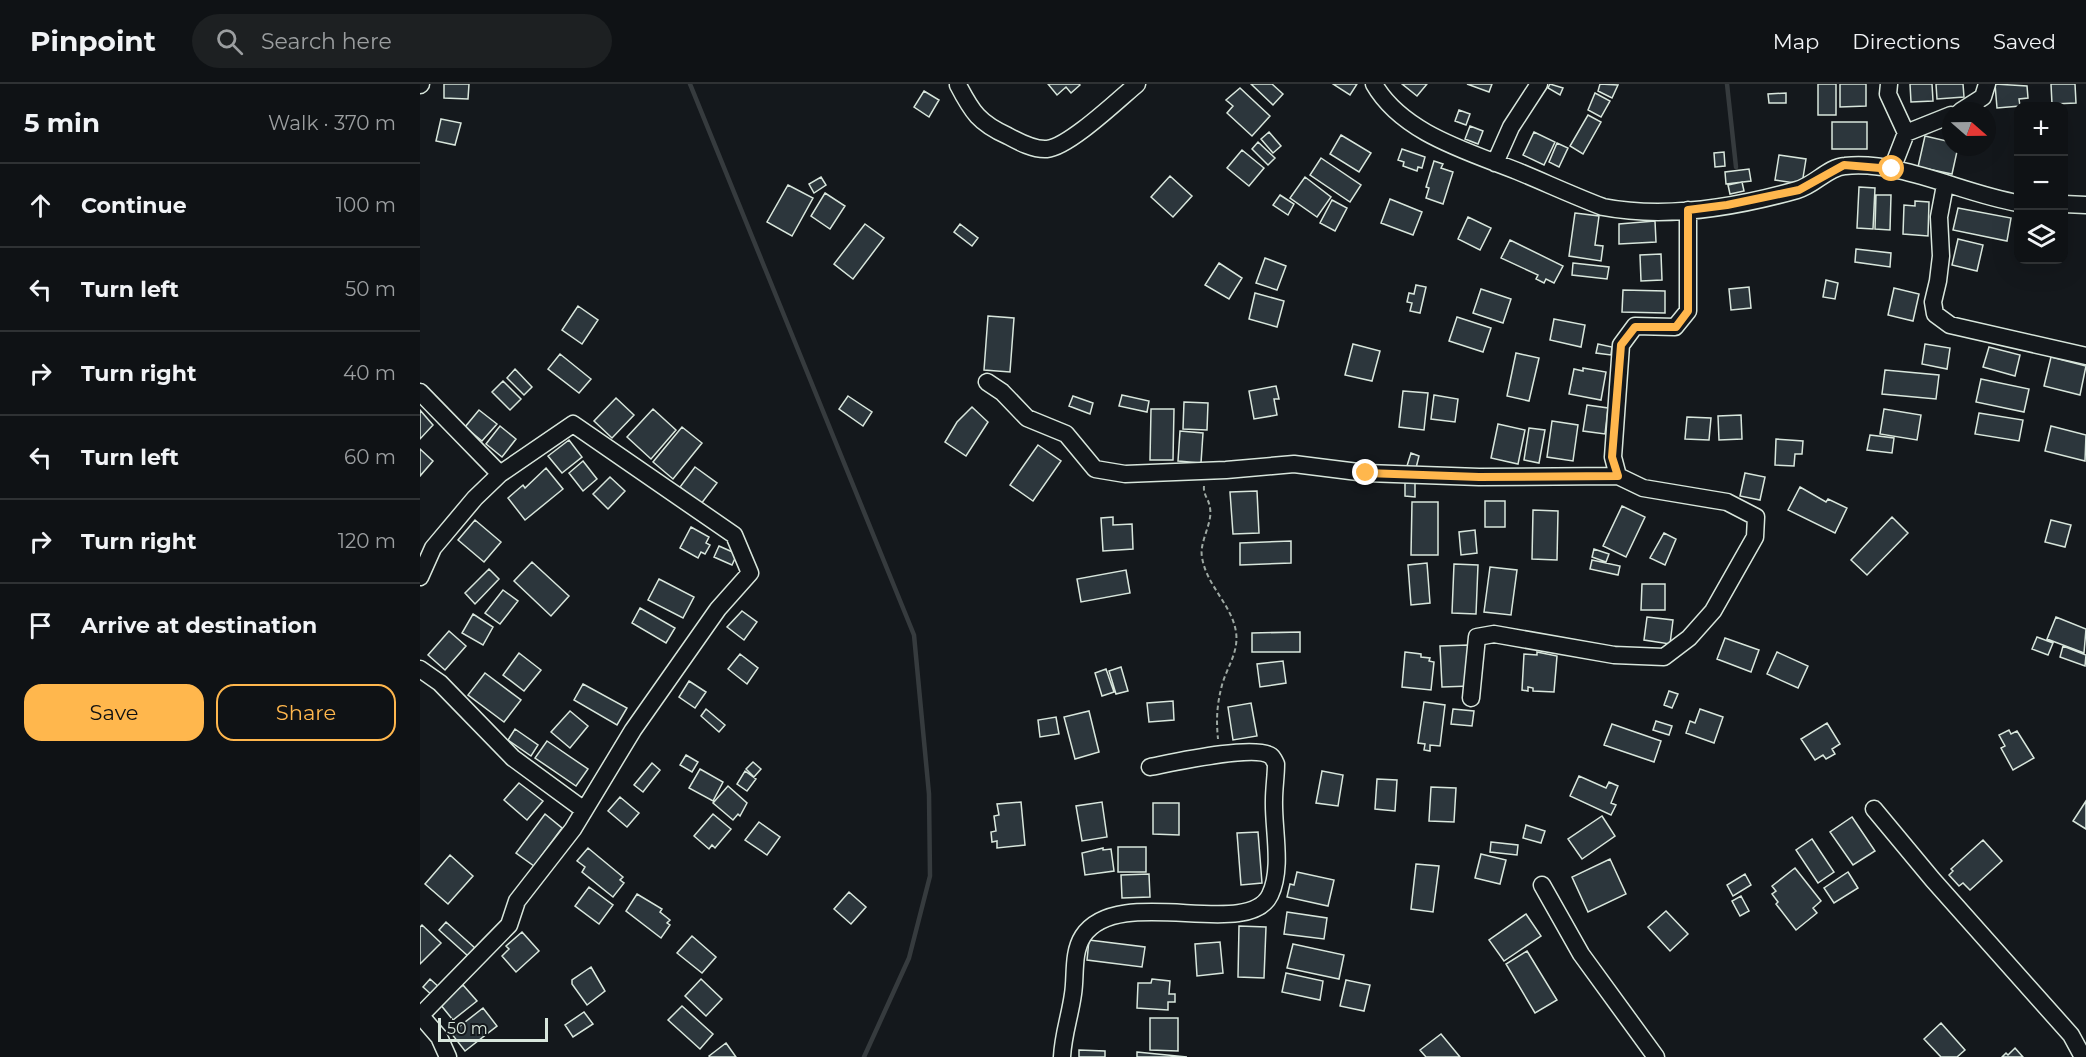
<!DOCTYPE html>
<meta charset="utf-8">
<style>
:root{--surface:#0f1215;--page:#1d2022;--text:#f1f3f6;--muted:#9b9ea0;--line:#2f3234;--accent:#ffb74d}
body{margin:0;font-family:Montserrat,sans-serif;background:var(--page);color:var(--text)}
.controls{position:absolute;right:18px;top:18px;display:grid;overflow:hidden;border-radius:12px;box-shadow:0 6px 24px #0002}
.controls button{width:54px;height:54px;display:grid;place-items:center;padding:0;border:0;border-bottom:2px solid var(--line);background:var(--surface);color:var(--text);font:30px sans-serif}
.compass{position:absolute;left:1522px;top:18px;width:54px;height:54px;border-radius:50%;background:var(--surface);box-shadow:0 6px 24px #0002;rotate:110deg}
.scale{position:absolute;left:18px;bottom:15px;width:110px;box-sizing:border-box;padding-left:6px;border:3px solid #d8e6dc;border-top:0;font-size:16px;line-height:21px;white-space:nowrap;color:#d8e6dc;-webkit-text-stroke:4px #14181c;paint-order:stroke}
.stop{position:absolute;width:18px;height:18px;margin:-14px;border:4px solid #ffb74d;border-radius:50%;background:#fff}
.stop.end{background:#ffb74d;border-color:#fff;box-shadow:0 2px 6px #0008}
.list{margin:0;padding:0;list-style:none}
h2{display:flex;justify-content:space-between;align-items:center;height:78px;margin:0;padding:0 24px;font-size:26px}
h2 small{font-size:20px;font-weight:400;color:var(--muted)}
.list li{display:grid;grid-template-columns:39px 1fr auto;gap:18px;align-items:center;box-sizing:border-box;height:84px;padding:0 24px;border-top:2px solid var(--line)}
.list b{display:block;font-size:22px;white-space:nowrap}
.list em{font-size:20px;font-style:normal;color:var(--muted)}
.actions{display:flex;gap:12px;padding:18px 24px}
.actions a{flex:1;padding:14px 0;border:2px solid var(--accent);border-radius:18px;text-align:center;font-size:21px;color:var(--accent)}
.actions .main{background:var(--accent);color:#111}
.icon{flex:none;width:33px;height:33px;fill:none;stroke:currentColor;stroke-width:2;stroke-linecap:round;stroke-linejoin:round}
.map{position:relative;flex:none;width:1666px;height:973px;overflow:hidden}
header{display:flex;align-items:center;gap:36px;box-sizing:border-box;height:84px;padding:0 30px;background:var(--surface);border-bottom:2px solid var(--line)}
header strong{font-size:28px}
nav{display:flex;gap:33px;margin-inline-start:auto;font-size:21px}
.search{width:420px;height:54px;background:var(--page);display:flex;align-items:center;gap:15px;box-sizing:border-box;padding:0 21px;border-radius:33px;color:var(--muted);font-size:22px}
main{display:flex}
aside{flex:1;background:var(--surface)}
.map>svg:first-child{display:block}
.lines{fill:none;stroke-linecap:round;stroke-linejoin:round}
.stream{stroke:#363b3e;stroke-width:4.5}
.building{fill:#2c363c;stroke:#d8e6dc;stroke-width:1.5}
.minor-casing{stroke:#d8e6dc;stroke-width:19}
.path{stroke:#9da8a2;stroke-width:2;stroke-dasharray:4.5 3;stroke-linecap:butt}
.minor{stroke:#14181c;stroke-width:16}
.route{stroke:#ffb74d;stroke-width:8}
</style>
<header>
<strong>Pinpoint</strong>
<div class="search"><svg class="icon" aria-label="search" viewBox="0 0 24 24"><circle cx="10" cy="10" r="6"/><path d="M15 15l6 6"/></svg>Search here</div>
<nav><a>Map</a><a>Directions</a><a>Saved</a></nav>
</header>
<main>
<aside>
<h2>5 min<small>Walk · 370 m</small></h2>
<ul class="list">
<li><svg class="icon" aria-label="ahead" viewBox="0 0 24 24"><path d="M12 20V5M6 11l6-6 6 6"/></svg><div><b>Continue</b></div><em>100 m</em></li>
<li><svg class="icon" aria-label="left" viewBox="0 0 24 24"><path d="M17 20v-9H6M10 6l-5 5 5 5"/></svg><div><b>Turn left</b></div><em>50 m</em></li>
<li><svg class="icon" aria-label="right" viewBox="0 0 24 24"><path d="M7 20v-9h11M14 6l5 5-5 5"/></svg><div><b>Turn right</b></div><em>40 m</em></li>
<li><svg class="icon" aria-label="left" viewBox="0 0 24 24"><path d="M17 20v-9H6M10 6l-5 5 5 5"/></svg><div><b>Turn left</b></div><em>60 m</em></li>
<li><svg class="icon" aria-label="right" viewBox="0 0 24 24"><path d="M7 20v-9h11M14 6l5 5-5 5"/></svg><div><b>Turn right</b></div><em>120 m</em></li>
<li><svg class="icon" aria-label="arrive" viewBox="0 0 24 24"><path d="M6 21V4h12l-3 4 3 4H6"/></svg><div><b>Arrive at destination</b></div></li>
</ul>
<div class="actions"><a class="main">Save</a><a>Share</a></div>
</aside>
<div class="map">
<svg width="1666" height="973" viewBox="0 0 1666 973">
<rect width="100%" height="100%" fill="#14181c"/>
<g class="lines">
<path class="stream" d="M270 0 494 551 509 710 510 792 489 874 444 973
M1307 0 1316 83"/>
</g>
<path class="building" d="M24 0H49L48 15 24 14Z
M628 0H659L660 1 651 9 646 3 637 11Z
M831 0H852L863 10 853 21Z
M913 0H937L930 11Z
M982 0H1007L997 12Z
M1047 0H1072L1069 8Z
M1130 0 1143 4 1140 11 1128 4Z
M1180 0 1198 1 1192 14 1178 7Z
M1398 0H1416V31H1398Z
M1420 0H1446V22L1420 23Z
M1490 0H1512L1513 17 1491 18Z
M1516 0H1543L1544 13 1517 15Z
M1575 0 1607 2 1608 14 1599 15 1600 22 1577 24Z
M1631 0H1655L1656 19 1632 20Z
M820 4 850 32 832 52 807 29 813 22 806 16Z
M504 7 519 16 509 33 494 23Z
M1175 9 1190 17 1181 33 1168 26Z
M1366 9V19H1349L1348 10Z
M1039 26 1050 30 1046 41 1035 37Z
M1168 31 1181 38 1163 70 1150 62Z
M21 35 41 39 35 61 16 57Z
M1412 38H1447V65H1412Z
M1050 42 1063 47 1058 60 1045 55Z
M849 48 861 62 853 69 841 55Z
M1114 48 1135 58 1124 81 1103 71Z
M921 51 951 69 939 88 910 70Z
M1505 52 1531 58V63H1538L1532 90 1498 83Z
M838 58 855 74 848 81 832 65Z
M1137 59 1148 64 1139 83 1129 78Z
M982 65 1005 73 1002 84 998 83 997 87 983 82 984 78 978 76Z
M822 66 844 84 829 102 807 84Z
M1304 68 1305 82 1295 83 1294 69Z
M1359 71 1386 75 1382 100 1355 96Z
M901 74 941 101 930 118 890 91Z
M1014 77 1023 80 1021 84 1033 88 1023 120 1006 114 1009 104 1006 103Z
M1329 85 1331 97 1306 100 1305 88Z
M750 92 772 112 753 133 731 113Z
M401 93 406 101 394 109 389 100Z
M885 93 911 113 897 133 870 114Z
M1322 98 1324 107 1310 110 1308 101Z
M368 101 393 114 372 152 347 138Z
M1439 103 1455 104 1453 145 1437 144Z
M405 109 425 122 410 145 391 132Z
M860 111 874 120 868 131 853 121Z
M1456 111H1471L1470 146 1455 145Z
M970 115 1002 128 993 151 961 139Z
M912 116 927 124 915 147 900 139Z
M1495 117 1509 118 1508 152 1483 150 1484 121 1495 122Z
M1538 124 1591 134 1587 157 1533 146Z
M1155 129 1179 132 1175 161 1183 162 1181 177 1149 172Z
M1048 133 1071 144 1060 166 1038 155Z
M1235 137 1236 158 1199 160V140Z
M445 140 464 154 433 195 414 180Z
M540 140 558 154 552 162 534 148Z
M1538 155 1563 161 1557 187 1532 181Z
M1090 156 1143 182 1134 199 1126 195 1124 199 1116 195 1118 191 1081 174Z
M1436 165 1471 169 1470 183 1435 178Z
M1241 170 1242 196 1221 197 1220 171Z
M845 174 866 182 857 206 836 199Z
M799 179 822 194 809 215 785 201Z
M1153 179 1189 183 1187 195 1152 191Z
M1406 196 1418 199 1415 215 1403 213Z
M996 201 1006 203 1000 229 990 227 992 219 987 218 989 209 994 210Z
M1329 203 1331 224 1311 226 1309 205Z
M1474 204 1499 210 1493 237 1468 231Z
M1061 205 1091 215 1083 239 1053 229Z
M1203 206 1245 207V229L1202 228Z
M835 209 864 217 857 243 829 235Z
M158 222 178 236 162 260 142 246Z
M568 232 594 234 590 288 564 286Z
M1037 233 1071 244 1063 268 1029 257Z
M1134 235 1165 241 1161 263 1130 256Z
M933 260 960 267 952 297 925 291Z
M1178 260 1192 263 1191 271 1176 269Z
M1505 260 1530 264 1527 285 1502 280Z
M1569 263 1600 271 1595 292 1563 283Z
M1096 269 1119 274 1109 317 1087 312Z
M140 270 171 295 159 309 128 285Z
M1631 273 1666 282 1660 311 1624 302Z
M1163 284 1186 288 1181 316 1149 310 1154 285 1163 287Z
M95 285 112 303 104 311 87 294Z
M1465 286 1519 291 1516 315 1462 310Z
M1561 295 1609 305 1604 328 1556 318Z
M83 297 101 315 90 326 72 308Z
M856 302 859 315H854L857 331 834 335 829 307Z
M983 307 1008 309 1004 346 979 343Z
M702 311 729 317 727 328 699 322Z
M1014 311 1038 315 1035 338 1011 335Z
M428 312 452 328 443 342 419 325Z
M653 312 673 319 670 330 649 322Z
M196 314 214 331 192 354 174 337Z
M764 318 788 319 787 346 763 345Z
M1167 321 1188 324 1185 350 1163 347Z
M552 323 568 338 546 372 525 358 537 338Z
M233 325 256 346 231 375 207 353Z
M731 325H754L753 376H730Z
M1464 325 1501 331 1497 356 1460 350Z
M0 326 13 341 0 355Z
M59 326 77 340 62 357 45 343Z
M1559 329 1603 336 1599 357 1555 350Z
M1321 331 1322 355 1299 356 1298 332Z
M1267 333 1291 334 1289 356 1265 355Z
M1132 337 1158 341 1153 377 1127 373Z
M1078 340 1105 346 1098 380 1071 374Z
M80 342 96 355 82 373 66 360Z
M1631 342 1666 351 1665 377 1625 367Z
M262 343 282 359 253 395 233 378Z
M1109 344 1125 346 1119 379 1104 376Z
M760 347 783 349 781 379 758 377Z
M1450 351 1474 354 1472 369 1447 366Z
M1356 355 1383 357 1382 370H1375L1374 382 1355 381Z
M149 356 162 373 142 389 128 372Z
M618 361 641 377 613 417 590 401Z
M0 365 13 377 0 392Z
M991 369 999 372 996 384 987 382Z
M163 377 177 395 163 407 149 389Z
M275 383 297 399 281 420 260 403Z
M126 384 143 405 105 436 88 414 103 401 105 404Z
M1325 389 1345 393 1340 416 1320 412Z
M190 393 205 407 188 425 173 410Z
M985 399H995V413L985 412Z
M1380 403 1406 418 1408 415 1427 424 1415 449 1368 426Z
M837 407 839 449 813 450 810 408Z
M1065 417H1085V443H1065Z
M992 418H1018V471H991Z
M1202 422 1225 433 1206 473 1183 462Z
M1113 426 1138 427 1137 476 1112 475Z
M693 433V441L712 440 713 465 683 467 681 434Z
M1472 433 1488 449 1447 491 1431 476Z
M55 436 81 458 64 478 38 456Z
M1631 436 1651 441 1645 463 1625 458Z
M271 443 289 453 286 459 290 461 285 470 281 468 278 474 260 464Z
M1055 446 1057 469 1041 471 1039 448Z
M1244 449 1256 455 1245 481 1230 474Z
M871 457V479L820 481V459Z
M299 462 317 470 312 481 294 473Z
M1174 465 1189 470 1186 478 1172 473Z
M1172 476 1200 482 1198 491 1170 485Z
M112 478 149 512 131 532 94 497Z
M1007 479 1010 519 991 521 988 481Z
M1034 480 1058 481 1056 530 1032 529Z
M1070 483 1097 486 1091 531 1064 528Z
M69 485 79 495 55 520 45 509Z
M706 486 710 509 661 518 657 495Z
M239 495 274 513 263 534 228 516Z
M1222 500H1245V526H1221Z
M83 506 98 517 80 540 65 529Z
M220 524 255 544 246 559 212 539Z
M322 527 337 538 324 556 307 543Z
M53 530 73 543 63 561 42 549Z
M1227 533 1253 536 1250 560 1224 556Z
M1636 533 1666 545 1664 569 1627 555Z
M29 547 46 562 25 586 8 571Z
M880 548V568H832V549Z
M1617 553 1633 559 1628 571 1612 565Z
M1305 554 1339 566 1331 588 1297 575Z
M1048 561 1050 602 1022 603 1020 562Z
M1643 562 1666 571 1665 582 1640 573Z
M985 568 1001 570V573L1010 574 1009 577 1014 578 1011 606 982 603Z
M1117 568 1137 572 1134 608 1113 607V604L1108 603V607L1102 606 1104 570 1117 571Z
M1357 568 1388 582 1378 604 1347 590Z
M99 569 121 586 104 607 83 591Z
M320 570 338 584 327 600 308 585Z
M863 577 866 599 840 603 837 580Z
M701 583 708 607 696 610 689 587Z
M686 585 694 608 682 612 675 589Z
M65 589 101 616 84 638 48 611Z
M269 597 286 608 275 624 259 613Z
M163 600 207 624 197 641 154 616Z
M1249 607 1258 610 1252 624 1244 621Z
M753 617 754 636 729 638 727 619Z
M1004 618 1025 621 1020 662 1010 661V667L1004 666 1005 660 998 659Z
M831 619 837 652 813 656 808 623Z
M286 625 305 641 299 648 281 632Z
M1033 625 1054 627 1052 642 1031 640Z
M1280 625 1303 633 1294 659 1266 649 1270 637 1275 639Z
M150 627 168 642 150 664 131 648Z
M669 627 679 668 655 675 644 633Z
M636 633 639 650 620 653 618 636Z
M1236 637 1252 642 1249 651 1233 646Z
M1407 639 1420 660 1412 665 1415 670 1406 675 1403 671 1395 676 1381 655Z
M1192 640 1241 657 1234 678 1184 661Z
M95 645 118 661 111 672 88 656Z
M1589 646 1591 650 1597 647 1614 674 1593 686 1581 664 1585 662 1579 651Z
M127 657 168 685 156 702 115 674Z
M266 671 278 678 272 688 260 681Z
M333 678 341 685 334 693 326 685Z
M232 679 240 686 223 708 214 701Z
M280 685 303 698 293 717 269 704Z
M325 687 336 695 327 707 317 700Z
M902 687 923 691 918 722 896 719Z
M1159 692 1186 704 1189 698 1198 702 1191 719 1196 721 1191 731 1150 712Z
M957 695 977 696 975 727 955 725Z
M99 699 123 717 107 736 84 716Z
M308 702 327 719 320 732 318 730 313 736 293 719Z
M1011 703 1036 704 1034 738 1009 737Z
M200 713 219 729 207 743 188 727Z
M1666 717V745L1653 737Z
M601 718 605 761 577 764V757L572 758 571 748 576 747 574 732 579 731 577 720Z
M682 718 687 753 662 757 656 722Z
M733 719H759V751L733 750Z
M125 730 142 744 114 782 96 769Z
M293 730 311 745 295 764 292 761 289 765 274 752Z
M1182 732 1195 752 1162 775 1148 755Z
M1432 733 1455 767 1433 781 1410 748Z
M339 738 360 753 347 771 325 756Z
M1106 741 1125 747 1121 759 1103 754Z
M838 748 842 799 821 801 817 749Z
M1392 755 1414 788 1398 799 1376 766Z
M1563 756 1582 777 1550 806 1543 799 1539 802 1529 791 1533 787 1531 785Z
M1071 758 1098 761 1097 771 1070 768Z
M698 763H726V788H698Z
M168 764 203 793 200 796 204 799 193 813 162 788 165 783 157 777Z
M683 764V766L691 765 694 787 665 791 662 769Z
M1061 770 1086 776 1080 800 1055 794Z
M30 771 53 792 28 820 5 800Z
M1190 775 1206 810 1168 828 1152 793Z
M996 780 1019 782 1013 828 991 825Z
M1375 784 1401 817 1393 824 1397 829 1376 846 1356 820 1358 818 1352 810 1356 807 1352 802Z
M877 788 914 796 908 822 867 813 870 800 874 801Z
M1428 788 1438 804 1414 819 1404 804Z
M729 790 730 813 702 814 701 791Z
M1325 790 1331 801 1313 812 1307 801Z
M169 803 193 821 179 840 155 822Z
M429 808 446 823 431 840 414 825Z
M217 810 242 825 240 828 250 836 247 839 250 841 241 854 206 827Z
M1321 812 1329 827 1320 832 1312 817Z
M1246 827 1268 850 1250 867 1228 843Z
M867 828 907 834 904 855 864 850Z
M1106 830 1121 852 1084 877 1069 856Z
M26 838 55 864 48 872 19 846Z
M2 841 21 859 0 880V843Z
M819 842 846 843 844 894 818 893Z
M102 848 119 867 96 888 82 872 89 865 86 862Z
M272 852 296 873 282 889 257 869Z
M669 856 725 863 722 883 667 876Z
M800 858 803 889 777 892 775 860Z
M873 860 924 871 919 895 867 884Z
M1107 867 1137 916 1115 929 1086 880Z
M171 883 185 907 167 921 152 900V896Z
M866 889 903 897 900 916 862 908Z
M10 895 20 904 13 912 3 903Z
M281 895 302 915 286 932 265 912Z
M732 895 750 897 749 910H755V918H748V926L717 924 718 899H731Z
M926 896 950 901 944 927 920 922Z
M43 901 57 917 33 936 20 920Z
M262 922 293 950 280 965 248 936Z
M63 924 77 942 45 967 31 949Z
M164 928 173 940 153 953 145 941Z
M730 934H758V967L730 966Z
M1521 939 1545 966 1537 973H1521L1504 955Z
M1021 950 1040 973H1006L1000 966Z
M306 959 316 973H290L289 972Z
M1595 964 1603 973H1582L1586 969 1588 971Z
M659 966 685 967V973H659Z
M717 968 767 973H717Z"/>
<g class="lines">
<g class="minor-casing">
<path id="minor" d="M954 0C982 49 1047 67 1097 87 1126 99 1154 112 1183 123 1245 135 1317 123 1377 106 1395 101 1408 83 1425 82 1481 76 1543 110 1598 119
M1469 0 1468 10 1486 49
M0 1 1 0
M538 1C552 28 559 39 588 52 599 58 614 66 627 65 649 63 699 15 717 0
M1541 27 1563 13 1567 0
M1075 79 1091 43 1119 0
M1472 85 1486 49 1531 31
M1525 101 1519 133 1521 172 1518 197 1513 218 1515 230 1530 241 1666 272
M1644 120 1666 121
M567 298 582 308 607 334 646 350 675 385 705 390 806 386 874 380 946 389 1059 393 1198 392
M0 308 80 390
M0 493 13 464 55 414 80 390 153 340 314 451 330 489 298 525 213 646 153 745 97 817 89 841 0 932
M0 585 20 599 93 674 164 726
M1051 614 1057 553 1074 550 1194 571 1244 573 1269 554 1293 527 1335 453 1336 433 1307 418 1223 404 1198 392 1193 373 1201 261 1215 242 1255 243 1268 227V126
M1454 725 1513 796 1651 951 1663 973
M1122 801 1161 870 1236 973
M1 932 19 953 28 973
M642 973C643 951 650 932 653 910 656 892 652 869 663 852 698 799 828 857 850 811 863 784 853 745 854 716 854 704 856 692 856 680 855 678 852 672 851 672 835 660 751 679 730 683"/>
</g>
<path class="path" d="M784 402C783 411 789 415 790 424 793 439 779 458 782 473 786 501 812 521 816 548 819 568 807 583 802 601 797 620 796 635 798 655"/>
<use href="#minor" class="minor"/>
</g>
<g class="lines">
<path class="route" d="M946 389 1059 393 1198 392 1192 373 1201 261 1215 243H1256L1268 227V126L1307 121 1379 106 1424 81 1472 85"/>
</g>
</svg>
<div class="controls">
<button>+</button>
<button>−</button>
<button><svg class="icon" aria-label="layers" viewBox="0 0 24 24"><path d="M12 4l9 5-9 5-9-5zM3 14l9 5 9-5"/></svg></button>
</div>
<svg class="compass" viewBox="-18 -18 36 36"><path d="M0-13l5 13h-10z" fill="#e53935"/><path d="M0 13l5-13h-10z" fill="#9b9ea0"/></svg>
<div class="scale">50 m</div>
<div class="stop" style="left:1472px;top:85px"></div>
<div class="stop end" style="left:946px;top:389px"></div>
</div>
</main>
